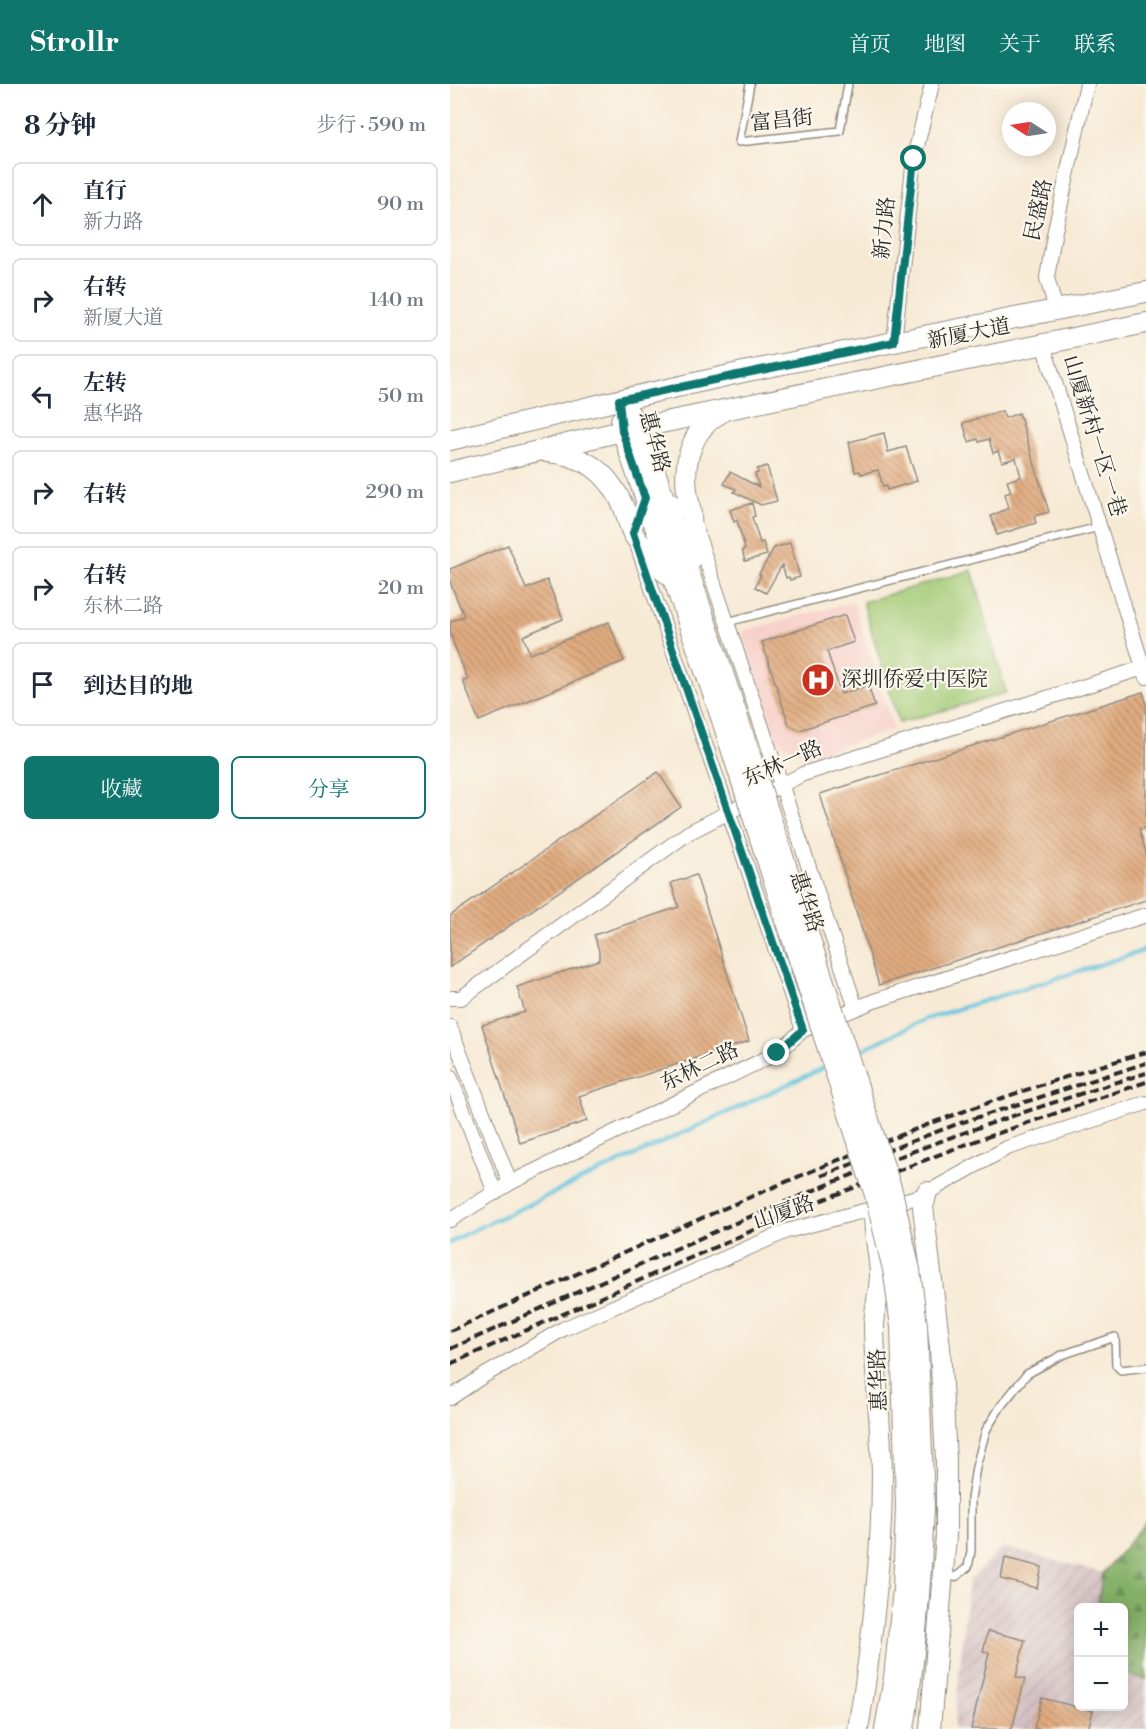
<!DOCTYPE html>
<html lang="zh">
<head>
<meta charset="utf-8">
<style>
	:root { --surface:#fff; --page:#f6f6f7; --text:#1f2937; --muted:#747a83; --line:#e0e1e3; --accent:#0f766e }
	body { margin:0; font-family:"Libre Bodoni","Noto Serif SC",serif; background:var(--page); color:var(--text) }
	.controls { position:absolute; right:18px; bottom:18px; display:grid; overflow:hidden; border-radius:9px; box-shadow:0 3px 15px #0003 }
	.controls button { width:54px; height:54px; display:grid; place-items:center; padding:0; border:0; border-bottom:2px solid var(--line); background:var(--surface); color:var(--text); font:30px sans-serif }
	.compass { position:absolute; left:552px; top:18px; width:54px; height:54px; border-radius:50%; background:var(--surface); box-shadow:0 3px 15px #0003; rotate:282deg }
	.stop { position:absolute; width:18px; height:18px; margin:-14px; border:4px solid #0f766e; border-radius:50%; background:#fff }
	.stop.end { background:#0f766e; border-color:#fff; box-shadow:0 2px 6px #0008 }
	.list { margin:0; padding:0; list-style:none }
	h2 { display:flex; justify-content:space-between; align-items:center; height:78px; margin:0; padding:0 24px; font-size:26px }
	h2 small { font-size:20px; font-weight:400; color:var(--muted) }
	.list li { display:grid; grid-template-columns:39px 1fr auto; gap:18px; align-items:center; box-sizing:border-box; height:84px; margin:0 12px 12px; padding:0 12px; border:2px solid var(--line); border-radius:9px }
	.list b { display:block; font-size:22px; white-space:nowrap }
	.list p { margin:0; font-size:20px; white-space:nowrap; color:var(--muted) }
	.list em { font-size:20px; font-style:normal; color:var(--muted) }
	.actions { display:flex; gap:12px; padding:18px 24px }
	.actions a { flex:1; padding:14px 0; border:2px solid var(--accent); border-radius:9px; text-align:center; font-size:21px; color:var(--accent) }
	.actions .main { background:var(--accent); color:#fff }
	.icon { flex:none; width:33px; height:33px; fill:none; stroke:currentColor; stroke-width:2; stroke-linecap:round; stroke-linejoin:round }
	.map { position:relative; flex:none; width:696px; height:1645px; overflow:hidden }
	header { display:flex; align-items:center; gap:36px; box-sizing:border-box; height:84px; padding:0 30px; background:var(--accent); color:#fff }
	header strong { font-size:28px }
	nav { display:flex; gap:33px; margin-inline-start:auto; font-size:21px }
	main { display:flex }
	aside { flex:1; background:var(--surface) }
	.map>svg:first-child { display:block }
	.built { fill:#f7d0c9 }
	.industrial { fill:url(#industrial-furrows) }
	.forest { fill:url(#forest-firs); stroke:#586e4a; stroke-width:1.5 }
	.green { fill:#a5cc78; stroke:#687c52; stroke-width:1.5 }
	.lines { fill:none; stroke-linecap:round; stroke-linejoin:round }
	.stream { stroke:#61c4df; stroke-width:4 }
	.building { fill:url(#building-back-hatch) }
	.lane-casing { stroke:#918a80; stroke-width:10 }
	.street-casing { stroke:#918a80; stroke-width:16 }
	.secondary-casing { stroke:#918a80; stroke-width:22 }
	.lane { stroke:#fff; stroke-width:7 }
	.street { stroke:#fff; stroke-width:14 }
	.secondary { stroke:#fff; stroke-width:20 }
	.rail { stroke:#2b2b2b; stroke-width:4; stroke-dasharray:9 4.5; stroke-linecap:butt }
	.secondary-bridge-casing { stroke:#918a80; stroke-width:22; stroke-linecap:butt }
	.secondary-bridge { stroke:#fff; stroke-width:20 }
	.route { stroke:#0f766e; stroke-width:8 }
	.labels { text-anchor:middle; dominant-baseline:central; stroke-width:4.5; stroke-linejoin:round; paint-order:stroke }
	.street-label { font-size:21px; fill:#2b2b2b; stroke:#fbf7ec }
	.poi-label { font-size:21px; fill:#2b2b2b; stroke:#fbf7ec; text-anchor:start }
</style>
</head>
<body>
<header>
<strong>Strollr</strong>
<nav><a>首页</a><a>地图</a><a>关于</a><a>联系</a></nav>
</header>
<main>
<aside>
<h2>8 分钟<small>步行 · 590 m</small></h2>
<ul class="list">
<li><svg class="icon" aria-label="ahead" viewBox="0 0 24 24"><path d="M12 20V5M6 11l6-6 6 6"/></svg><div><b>直行</b><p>新力路</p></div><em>90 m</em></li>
<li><svg class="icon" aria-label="right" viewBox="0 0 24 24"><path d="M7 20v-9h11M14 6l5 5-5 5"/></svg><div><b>右转</b><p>新厦大道</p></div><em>140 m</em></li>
<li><svg class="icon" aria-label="left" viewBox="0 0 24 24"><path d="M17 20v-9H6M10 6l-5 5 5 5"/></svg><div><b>左转</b><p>惠华路</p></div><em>50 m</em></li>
<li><svg class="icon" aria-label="right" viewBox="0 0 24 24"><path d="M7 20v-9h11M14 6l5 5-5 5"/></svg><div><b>右转</b></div><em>290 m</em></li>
<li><svg class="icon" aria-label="right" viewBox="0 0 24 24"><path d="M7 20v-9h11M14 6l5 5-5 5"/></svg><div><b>右转</b><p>东林二路</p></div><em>20 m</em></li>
<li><svg class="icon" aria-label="arrive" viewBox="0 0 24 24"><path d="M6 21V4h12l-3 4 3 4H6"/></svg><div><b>到达目的地</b></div></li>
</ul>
<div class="actions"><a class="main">收藏</a><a>分享</a></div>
</aside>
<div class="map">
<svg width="696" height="1645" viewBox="0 0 696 1645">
	<defs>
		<pattern id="industrial-furrows" width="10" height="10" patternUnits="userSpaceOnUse" patternTransform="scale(1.5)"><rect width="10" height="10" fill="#d2bec1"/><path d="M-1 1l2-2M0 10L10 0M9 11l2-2" fill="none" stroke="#b4a3a6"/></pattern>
		<pattern id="forest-firs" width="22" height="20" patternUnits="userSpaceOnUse" patternTransform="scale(1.5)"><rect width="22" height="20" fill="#84b068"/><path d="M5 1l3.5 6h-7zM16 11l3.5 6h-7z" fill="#6c8f56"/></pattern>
		<pattern id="building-back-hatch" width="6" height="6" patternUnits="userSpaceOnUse" patternTransform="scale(1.5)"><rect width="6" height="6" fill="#e1ac80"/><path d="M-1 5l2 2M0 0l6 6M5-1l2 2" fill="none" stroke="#b78c69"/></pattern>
	</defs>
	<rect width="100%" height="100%" fill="#fbf7ec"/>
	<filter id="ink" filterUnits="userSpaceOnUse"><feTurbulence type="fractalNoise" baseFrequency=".0167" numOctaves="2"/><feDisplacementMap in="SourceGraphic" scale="12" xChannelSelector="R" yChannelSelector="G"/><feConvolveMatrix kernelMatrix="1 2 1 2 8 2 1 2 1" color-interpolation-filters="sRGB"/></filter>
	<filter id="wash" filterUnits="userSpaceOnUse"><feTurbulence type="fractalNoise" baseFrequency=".008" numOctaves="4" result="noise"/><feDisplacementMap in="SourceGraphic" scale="24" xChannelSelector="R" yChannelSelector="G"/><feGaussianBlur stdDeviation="1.35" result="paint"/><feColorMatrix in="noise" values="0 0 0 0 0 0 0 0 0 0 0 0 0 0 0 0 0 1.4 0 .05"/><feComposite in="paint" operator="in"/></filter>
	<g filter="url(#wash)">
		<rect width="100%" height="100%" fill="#f7ead5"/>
		<!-- built -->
		<path class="built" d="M403 518 444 645 358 673 327 657 292 547Z"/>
		<!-- industrial -->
		<path class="industrial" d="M552 1463 653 1489 647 1523 628 1524V1622H674V1589L696 1596V1645H504L518 1498Z"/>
		<!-- forest -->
		<path class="forest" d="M696 1438V1596L674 1589V1524L647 1523 653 1489Z"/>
		<!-- green -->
		<path class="green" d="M522 486 556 609 449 639 413 518Z"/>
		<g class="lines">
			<!-- stream -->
			<g class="stream">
				<path d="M403 970 476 935 696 866"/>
				<path d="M0 1159 15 1150 377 982"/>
			</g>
		</g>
		<g id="blocks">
			<!-- building -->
			<g class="building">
				<path d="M552 327 555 334 569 329 599 428 584 432 586 439 547 451 541 432 559 424 555 410 561 408 557 397 571 393 566 374 552 378 548 367 543 369 539 355 529 358 528 355 519 358 513 339Z"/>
				<path d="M434 349 438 368 456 363 467 397 437 406 436 402 433 403 428 386 411 390 410 387 405 388 399 358Z"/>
				<path d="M317 382 327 417 311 421 284 408 286 405 274 400 280 388 309 403 305 390 308 389 307 385Z"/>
				<path d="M302 419 305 432 302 433 310 459 313 458 317 471 295 477 292 466 295 465 287 436 284 438 280 426Z"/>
				<path d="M340 459 350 493 340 496 339 493 336 494 332 481 316 509 305 503 311 491 309 490 324 464Z"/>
				<path d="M58 461 76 505 97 496 113 535 73 552 80 570 159 538 174 577 29 637 13 597 18 596 0 550V538L14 532 0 498V485Z"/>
				<path d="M395 531 404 558 377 567 391 610 418 601 425 622 350 646 339 641 312 558Z"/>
				<path d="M693 608 696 618V744L689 745 696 768V816L429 901 370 710Z"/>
				<path d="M208 688 231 723 0 883V832Z"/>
				<path d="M246 791 299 957 129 1012 137 1037 70 1059 32 941 75 928 67 903 149 876V867L144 851 229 823 221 799Z"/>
				<path d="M555 1474 592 1483 587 1504 551 1495Z"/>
				<path d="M538 1547 575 1556 566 1593 575 1595 562 1645H521L539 1569 533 1567Z"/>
				<path d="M592 1614 643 1627 638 1645H584Z"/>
			</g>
		</g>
	</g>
	<g filter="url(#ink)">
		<use href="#blocks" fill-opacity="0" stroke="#918a80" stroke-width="1.5"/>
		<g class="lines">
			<!-- lane casing -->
			<g class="lane-casing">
				<g id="lane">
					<path d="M300 0 289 58 390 47 398 0"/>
					<path d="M277 538 649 443"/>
					<path d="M495 1494 507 1492 518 1483 521 1467V1415L526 1383 536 1346 551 1322 577 1290 612 1271 665 1253 666 1281 671 1286 696 1283"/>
				</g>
			</g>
			<!-- street casing -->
			<g class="street-casing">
				<g id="street">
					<path d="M606 226 597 194 604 151 637 0"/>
					<path d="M444 258 464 74 482 0"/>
					<path d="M593 260 696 593"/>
					<path d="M213 411 241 431 406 924"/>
					<path d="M195 414 183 449 353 946"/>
					<path d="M0 914H11L238 749 353 690 693 584"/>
					<path d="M0 943 60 1099"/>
					<path d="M0 992 45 1109"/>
					<path d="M0 1136 60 1099 327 969 353 946 424 917 696 831"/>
					<path d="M0 1314 30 1294 113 1245 337 1147 471 1112 557 1064 696 1019"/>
				</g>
			</g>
			<!-- secondary casing -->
			<g class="secondary-casing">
				<g id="secondary">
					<path d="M169 316 190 343 285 625"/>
					<path d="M171 336 172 347 270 630"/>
					<path d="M0 356 169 316 298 287 696 208"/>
					<path d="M97 368C135 371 159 388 174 424 177 432 179 442 183 450 192 464 205 476 216 489"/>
					<path d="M0 388 172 347 696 239"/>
					<path d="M241 476C241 461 242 445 241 430 240 422 238 415 237 407 233 375 243 343 272 328"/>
					<path d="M477 1108 473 1123 490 1263 496 1377V1452L480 1645"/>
					<path d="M408 1645C422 1561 432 1476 432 1390 431 1341 425 1293 424 1244 424 1225 430 1208 430 1189 429 1170 424 1150 424 1130"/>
					<path d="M435 1645 444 1594 453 1506 456 1422"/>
					<path d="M454 1645C466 1571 471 1497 474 1421"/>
				</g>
			</g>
			<!-- lane -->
			<use href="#lane" class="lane"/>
			<!-- street -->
			<use href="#street" class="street"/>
			<!-- secondary -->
			<use href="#secondary" class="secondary"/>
			<!-- rail -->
			<g class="rail">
				<path d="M371 1092 507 1040 696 979"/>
				<path d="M0 1247C148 1181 295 1112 446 1053 528 1020 612 994 696 968"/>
				<path d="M0 1265C149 1199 298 1130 451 1072 531 1041 614 1015 696 989"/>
				<path d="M0 1280 367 1118 514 1061 696 998"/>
			</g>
			<!-- secondary-bridge casing -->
			<g class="secondary-bridge-casing">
				<g id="secondary-bridge">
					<path d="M285 625 442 1107 460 1186 467 1241 474 1421"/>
					<path d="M270 630 425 1111 444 1190 451 1243 456 1422"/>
				</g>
			</g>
			<!-- secondary-bridge -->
			<use href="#secondary-bridge" class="secondary-bridge"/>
		</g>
	</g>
	<g class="lines" filter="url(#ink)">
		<!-- route -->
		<path class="route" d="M327 969 353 946 183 449 195 414 172 347 169 316 444 258 464 75"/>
	</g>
	<!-- icons -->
	<defs>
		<g id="hospital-disc" transform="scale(1.725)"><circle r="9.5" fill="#c8321e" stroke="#fbf7ec"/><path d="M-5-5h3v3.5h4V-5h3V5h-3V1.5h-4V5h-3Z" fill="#fff"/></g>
	</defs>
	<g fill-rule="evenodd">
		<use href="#hospital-disc" x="368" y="596"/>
	</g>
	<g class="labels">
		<!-- street labels -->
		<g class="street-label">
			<text transform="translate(332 37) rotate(-6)">富昌街</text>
			<text transform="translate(589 126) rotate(-78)">民盛路</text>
			<text transform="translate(435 144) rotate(-84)">新力路</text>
			<text transform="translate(519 250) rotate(-11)">新厦大道</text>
			<text transform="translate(644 352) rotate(73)">山厦新村一区一巷</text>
			<text transform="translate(204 358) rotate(75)">惠华路</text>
			<text transform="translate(333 680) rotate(-24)">东林一路</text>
			<text transform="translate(356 818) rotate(72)">惠华路</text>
			<text transform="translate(250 983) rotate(-26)">东林二路</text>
			<text transform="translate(334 1129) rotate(-19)">山厦路</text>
			<text transform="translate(429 1296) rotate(-92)">惠华路</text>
		</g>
		<!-- poi labels -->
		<g class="poi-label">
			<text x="391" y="596">深圳侨爱中医院</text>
		</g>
	</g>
</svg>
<div class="controls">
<button>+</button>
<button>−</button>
</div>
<svg class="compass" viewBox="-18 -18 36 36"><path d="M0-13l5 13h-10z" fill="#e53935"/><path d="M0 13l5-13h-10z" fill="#747a83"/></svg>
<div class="stop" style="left:464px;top:75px"></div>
<div class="stop end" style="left:327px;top:969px"></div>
</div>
</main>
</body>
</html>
